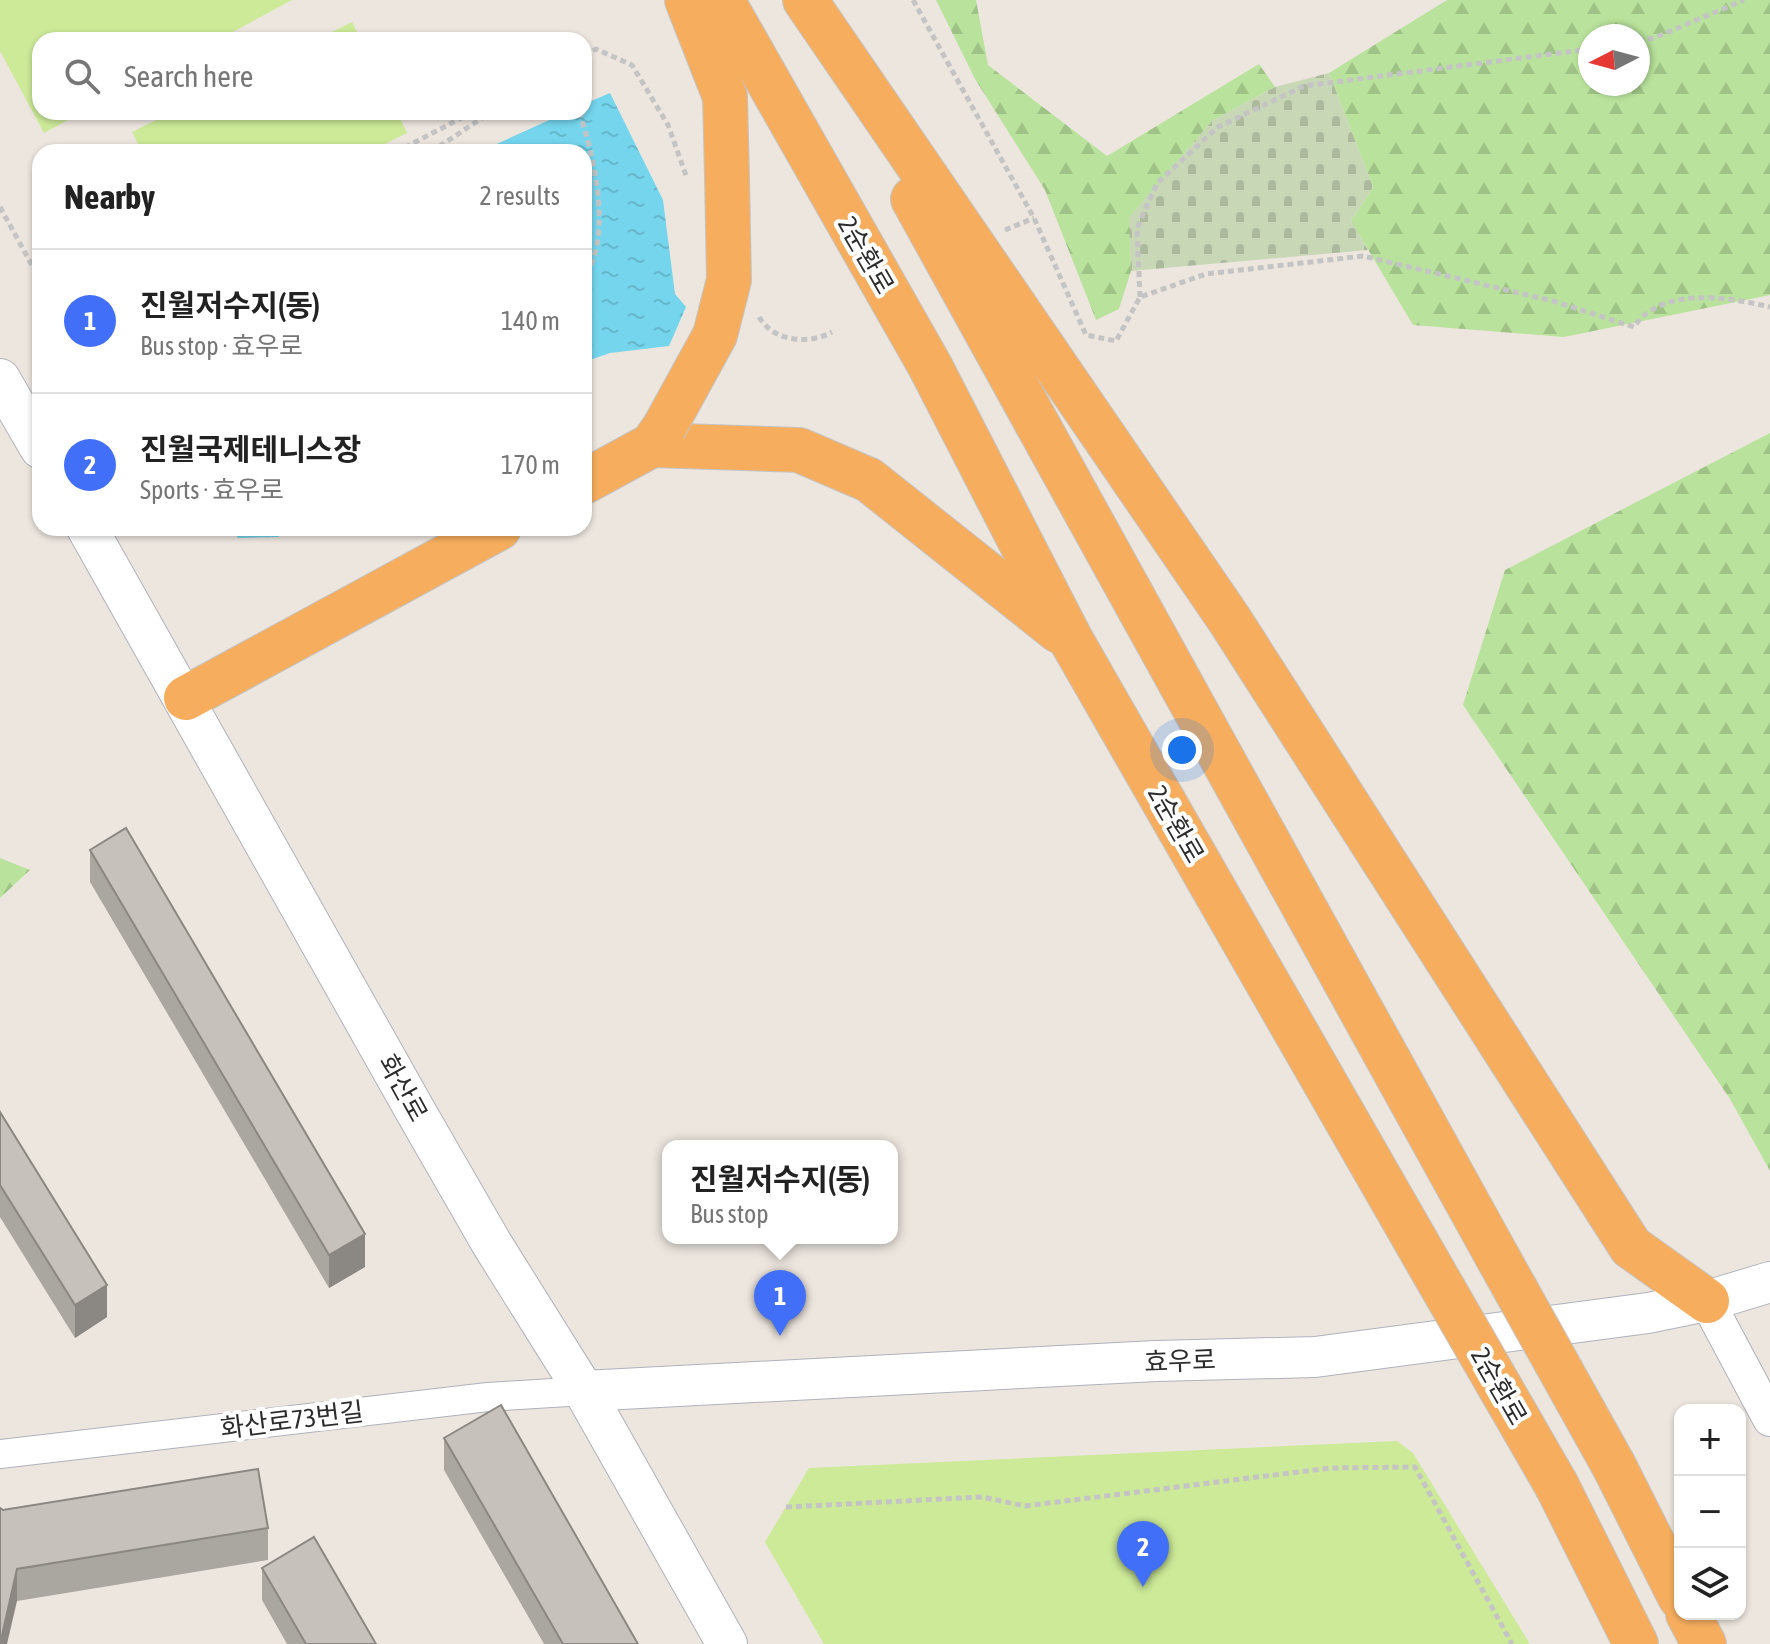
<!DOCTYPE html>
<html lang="en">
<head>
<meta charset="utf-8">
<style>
	:root { --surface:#fff; --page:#f2f2f2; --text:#222; --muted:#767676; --line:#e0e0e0; --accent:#426ff7 }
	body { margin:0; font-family:"Asap Condensed","Noto Sans KR",sans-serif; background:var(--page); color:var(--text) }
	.controls { position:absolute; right:24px; bottom:24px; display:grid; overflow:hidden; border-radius:16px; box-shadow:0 2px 6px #0004 }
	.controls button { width:72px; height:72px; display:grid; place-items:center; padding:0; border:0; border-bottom:2px solid var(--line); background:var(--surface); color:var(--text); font:40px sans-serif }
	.compass { position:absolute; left:1578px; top:24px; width:72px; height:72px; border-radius:50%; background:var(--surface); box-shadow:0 2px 6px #0004; rotate:264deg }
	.you { position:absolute; left:1182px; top:750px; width:28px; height:28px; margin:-20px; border:6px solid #fff; border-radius:50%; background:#1a73e8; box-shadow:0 0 0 12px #1a73e833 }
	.badge { display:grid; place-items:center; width:52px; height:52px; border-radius:50%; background:var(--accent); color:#fff; font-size:26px; font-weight:700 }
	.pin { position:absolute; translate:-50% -66px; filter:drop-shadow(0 2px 4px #0008) }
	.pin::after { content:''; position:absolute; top:42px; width:28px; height:24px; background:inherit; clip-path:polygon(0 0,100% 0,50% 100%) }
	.popup { position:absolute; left:662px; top:1140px; width:236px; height:104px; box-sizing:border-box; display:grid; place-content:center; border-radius:16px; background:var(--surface); filter:drop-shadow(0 2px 6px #0005); font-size:26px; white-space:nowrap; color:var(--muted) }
	.popup b { font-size:30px; color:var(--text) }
	.popup::after { content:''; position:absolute; left:50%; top:100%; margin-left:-16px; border:16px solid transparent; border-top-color:var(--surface) }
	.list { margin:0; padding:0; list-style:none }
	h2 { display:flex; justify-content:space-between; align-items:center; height:104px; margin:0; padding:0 32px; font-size:34px }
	h2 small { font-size:26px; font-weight:400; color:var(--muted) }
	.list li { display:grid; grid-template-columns:52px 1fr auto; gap:24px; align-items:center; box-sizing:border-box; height:144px; padding:0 32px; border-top:2px solid var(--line) }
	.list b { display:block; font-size:30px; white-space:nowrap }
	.list p { margin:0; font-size:26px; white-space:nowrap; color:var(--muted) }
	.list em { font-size:26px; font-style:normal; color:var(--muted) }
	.icon { flex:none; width:44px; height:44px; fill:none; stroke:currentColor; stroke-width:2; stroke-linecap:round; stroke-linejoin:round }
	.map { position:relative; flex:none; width:1770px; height:1644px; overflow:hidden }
	.search { position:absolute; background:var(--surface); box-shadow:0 2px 6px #0004; left:32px; top:32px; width:560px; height:88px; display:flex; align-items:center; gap:20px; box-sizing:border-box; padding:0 28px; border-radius:24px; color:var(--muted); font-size:30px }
	.panel { position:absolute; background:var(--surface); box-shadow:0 2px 6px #0004; left:32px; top:144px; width:560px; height:392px; border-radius:24px }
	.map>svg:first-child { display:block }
	.forest { fill:url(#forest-firs); fill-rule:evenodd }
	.cemetery { fill:url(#cemetery-stones) }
	.pitch { fill:#ccea98 }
	.water { fill:url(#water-ripples) }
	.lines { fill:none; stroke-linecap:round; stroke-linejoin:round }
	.minor-casing { stroke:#afb2bc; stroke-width:30 }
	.tertiary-casing { stroke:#afb2bc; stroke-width:36 }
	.secondary-casing { stroke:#afb2bc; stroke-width:42 }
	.trunk-casing { stroke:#c4c4c4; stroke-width:46 }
	.path { stroke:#c4c4c4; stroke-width:5; stroke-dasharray:6 4; stroke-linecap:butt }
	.minor { stroke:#fff; stroke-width:28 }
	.tertiary { stroke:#fff; stroke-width:34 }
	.secondary { stroke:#fff; stroke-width:40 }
	.trunk { stroke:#f6ae5e; stroke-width:44 }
	.trunk-bridge-casing { stroke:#c4c4c4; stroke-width:46; stroke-linecap:butt }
	.trunk-bridge { stroke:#f6ae5e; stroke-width:44 }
	.wall { fill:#aaa6a0 }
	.shaded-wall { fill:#8b8782 }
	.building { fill:#c6c1ba; stroke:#8b8782; stroke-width:2 }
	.labels { text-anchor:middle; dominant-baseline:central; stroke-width:8; stroke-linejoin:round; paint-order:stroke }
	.street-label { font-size:26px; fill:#2c2c2c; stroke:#fff }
</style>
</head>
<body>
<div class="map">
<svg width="1770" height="1644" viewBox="0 0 1770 1644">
	<defs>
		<pattern id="forest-firs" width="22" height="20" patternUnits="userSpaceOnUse" patternTransform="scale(2)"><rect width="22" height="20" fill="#b9e39c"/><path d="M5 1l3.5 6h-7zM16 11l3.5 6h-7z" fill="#9fc387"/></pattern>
		<pattern id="cemetery-stones" width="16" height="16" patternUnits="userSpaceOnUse" patternTransform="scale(2)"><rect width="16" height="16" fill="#c8d7b6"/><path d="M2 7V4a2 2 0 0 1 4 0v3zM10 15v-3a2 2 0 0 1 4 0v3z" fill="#acb99d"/></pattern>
		<pattern id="water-ripples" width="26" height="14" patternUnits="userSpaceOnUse" patternTransform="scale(2)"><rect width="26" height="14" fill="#74d5ed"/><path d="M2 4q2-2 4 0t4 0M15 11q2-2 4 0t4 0" fill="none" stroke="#65b7cb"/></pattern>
	</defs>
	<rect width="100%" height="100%" fill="#ede6df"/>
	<!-- forest -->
	<g class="forest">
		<path d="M936 0H976L988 65 1107 156 1259 64 1275 87 1212 121 1130 217 1131 271 1119 309 1096 320 1045 190 975 79Z"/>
		<path d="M1447 0H1770V295L1564 337 1413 325 1351 221 1373 187 1329 73ZM1590 36H1638V84H1590Z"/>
		<path d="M1770 433V1171L1730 1099 1463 705 1505 570Z"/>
		<path d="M0 858 30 870 0 898Z"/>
	</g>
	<!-- cemetery -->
	<path class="cemetery" d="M1329 73 1373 187 1351 221 1368 250 1131 271 1129 217 1212 121 1275 87Z"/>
	<!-- pitch -->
	<g class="pitch">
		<path d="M0 0H292L218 40H40V112H83L44 133 0 51Z"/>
		<path d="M352 22 361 40H316Z"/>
		<path d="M172 112H397L407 133 369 152H142L132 132Z"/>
		<path d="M1397 1441 1413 1453 1530 1644H824L765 1542 809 1468Z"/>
	</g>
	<!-- water -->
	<g class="water">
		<path d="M610 93 663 200 675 294 686 307 669 346 610 353 584 362V152H479L567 112H584V104Z"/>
		<path d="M232 528H292L278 537 238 538Z"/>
	</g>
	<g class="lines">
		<!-- minor casing -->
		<g class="minor-casing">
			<path id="minor" d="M0 1454 488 1397 584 1391"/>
		</g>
		<!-- tertiary casing -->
		<g class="tertiary-casing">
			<path id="tertiary" d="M1707 1301 1770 1419"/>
		</g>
		<!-- secondary casing -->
		<g class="secondary-casing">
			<g id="secondary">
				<path d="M0 379 40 448"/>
				<path d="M87 528 416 1112 492 1244 584 1391 727 1644"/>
				<path d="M584 1391 1156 1361 1315 1357 1648 1313 1707 1301 1770 1282"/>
			</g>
		</g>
		<!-- trunk casing -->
		<g class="trunk-casing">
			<g id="trunk">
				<path d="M687 0 725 97 727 177"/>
				<path d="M722 0 930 366 1071 640 1433 1271"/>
				<path d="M805 0 1229 619 1631 1247 1707 1301"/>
				<path d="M913 199 1498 1258"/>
				<path d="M652 445 799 450 869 480 1059 631"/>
				<path d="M584 482 652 445 664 428"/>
				<path d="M186 698 499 528"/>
				<path d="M1614 1466 1680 1597"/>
				<path d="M1557 1486 1636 1644"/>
				<path d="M1688 1614 1704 1644"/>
			</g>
		</g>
		<!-- path -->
		<g class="path">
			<path d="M913 0 1034 218 1086 335 1116 341 1140 297 1206 274 1363 256 1553 301 1634 327C1661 286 1728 297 1770 307"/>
			<path d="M1638 41 1654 38 1744 0"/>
			<path d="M584 55 596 49 632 65 668 125 687 178"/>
			<path d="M579 112C594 154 613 239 584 276"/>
			<path d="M396 152 473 112"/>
			<path d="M431 152 491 112"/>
			<path d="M0 207 40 280"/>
			<path d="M1005 230 1034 218"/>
			<path d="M1140 297 1137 228 1157 183 1218 127 1304 86 1590 49"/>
			<path d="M759 317C774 342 809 345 832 332"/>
			<path d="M786 1507 982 1497 1025 1506 1330 1468 1415 1467 1512 1644"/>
		</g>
		<!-- minor -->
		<use href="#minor" class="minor"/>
		<!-- tertiary -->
		<use href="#tertiary" class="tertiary"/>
		<!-- secondary -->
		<use href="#secondary" class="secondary"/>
		<!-- trunk -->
		<use href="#trunk" class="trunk"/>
		<!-- trunk-bridge casing -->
		<g class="trunk-bridge-casing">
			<g id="trunk-bridge">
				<path d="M664 428 715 335 729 280 727 177"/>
				<path d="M1498 1258 1614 1466"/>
				<path d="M1433 1271 1557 1486"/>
			</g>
		</g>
		<!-- trunk-bridge -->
		<use href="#trunk-bridge" class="trunk-bridge"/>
	</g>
	<!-- wall -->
	<g class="wall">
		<path d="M90 850 365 1267 329 1288 90 882Z"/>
		<path d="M0 1112 107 1317 75 1338 0 1217Z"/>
		<path d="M444 1438 638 1644H544L444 1470Z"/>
		<path d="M3 1510 268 1528V1560L17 1601Z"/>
		<path d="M262 1568 376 1644H287L262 1600Z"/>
	</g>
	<!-- shaded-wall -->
	<g class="shaded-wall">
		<path d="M365 1234V1267L329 1288V1255Z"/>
		<path d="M107 1285V1317L75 1338V1305Z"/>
		<path d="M17 1569V1601L7 1644H0Z"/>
	</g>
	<!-- building -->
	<g class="building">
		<path d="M126 828 365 1234 329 1255 90 850Z"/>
		<path d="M0 1112 107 1285 75 1305 0 1185Z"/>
		<path d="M501 1405 638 1644H563L444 1438Z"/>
		<path d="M258 1469 268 1528 17 1569 0 1644V1508L3 1510Z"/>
		<path d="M314 1537 376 1644H306L262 1568Z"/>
	</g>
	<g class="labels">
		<!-- street labels -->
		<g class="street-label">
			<text transform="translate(866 255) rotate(60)">2순환로</text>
			<text transform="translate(1176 824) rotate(60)">2순환로</text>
			<text transform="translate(403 1088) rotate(61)">화산로</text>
			<text transform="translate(1180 1361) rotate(-2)">효우로</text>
			<text transform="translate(1499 1386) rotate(60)">2순환로</text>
			<text transform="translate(292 1420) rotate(-7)">화산로73번길</text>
		</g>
	</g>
</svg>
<div class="controls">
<button>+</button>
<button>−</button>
<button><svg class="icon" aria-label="layers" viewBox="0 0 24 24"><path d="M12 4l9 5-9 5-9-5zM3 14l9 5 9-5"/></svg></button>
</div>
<svg class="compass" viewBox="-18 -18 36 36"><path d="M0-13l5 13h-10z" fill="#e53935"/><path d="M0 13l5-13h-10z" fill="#767676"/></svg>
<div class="you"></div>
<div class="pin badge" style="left:780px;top:1336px">1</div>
<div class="popup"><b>진월저수지(동)</b>Bus stop</div>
<div class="pin badge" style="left:1143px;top:1587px">2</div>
<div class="search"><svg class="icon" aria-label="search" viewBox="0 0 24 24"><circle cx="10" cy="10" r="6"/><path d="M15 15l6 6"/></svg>Search here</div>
<section class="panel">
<h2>Nearby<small>2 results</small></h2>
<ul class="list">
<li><span class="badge">1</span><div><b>진월저수지(동)</b><p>Bus stop · 효우로</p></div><em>140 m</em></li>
<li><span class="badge">2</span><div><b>진월국제테니스장</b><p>Sports · 효우로</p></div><em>170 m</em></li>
</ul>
</section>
</div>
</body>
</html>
